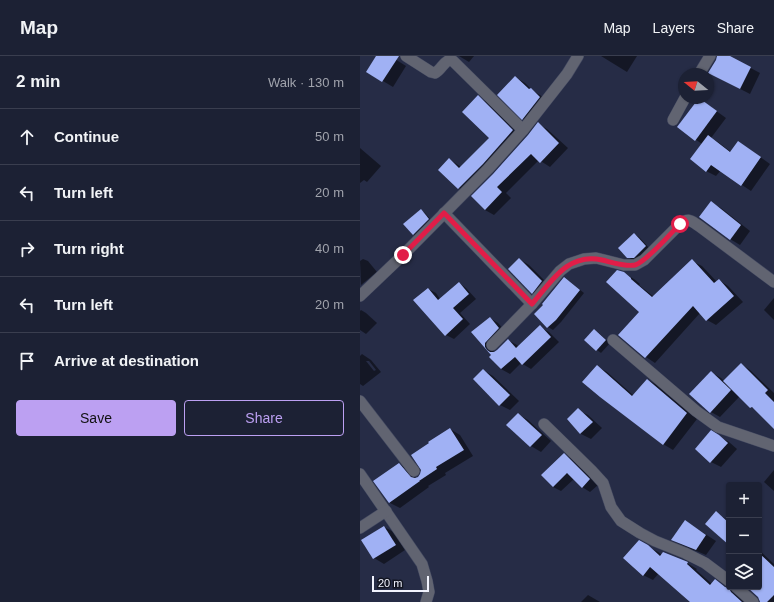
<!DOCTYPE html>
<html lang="en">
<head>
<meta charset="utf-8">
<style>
	:root { --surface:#1c2134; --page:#25293c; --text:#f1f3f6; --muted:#a0a3ac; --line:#3a3e4f; --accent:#bca0f2 }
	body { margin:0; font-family:Helvetica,sans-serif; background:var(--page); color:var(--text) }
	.controls { position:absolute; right:12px; bottom:12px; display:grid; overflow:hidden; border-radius:4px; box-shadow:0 1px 3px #0004 }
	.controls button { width:36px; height:36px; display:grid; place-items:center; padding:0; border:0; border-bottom:1px solid var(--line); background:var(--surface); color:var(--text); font:20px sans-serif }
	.compass { position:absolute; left:318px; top:12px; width:36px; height:36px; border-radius:50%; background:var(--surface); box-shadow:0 1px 3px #0004; rotate:288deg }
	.scale { position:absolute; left:12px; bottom:10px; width:57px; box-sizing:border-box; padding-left:4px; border:2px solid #f1f3fe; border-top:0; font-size:11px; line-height:14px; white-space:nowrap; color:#f1f3fe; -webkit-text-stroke:3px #121521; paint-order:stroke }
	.stop { position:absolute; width:12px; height:12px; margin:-9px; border:3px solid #e11d48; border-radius:50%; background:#fff }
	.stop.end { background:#e11d48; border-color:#fff; box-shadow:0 1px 4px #0008 }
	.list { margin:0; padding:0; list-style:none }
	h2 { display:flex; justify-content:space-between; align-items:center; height:52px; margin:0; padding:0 16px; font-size:17px }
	h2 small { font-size:13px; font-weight:400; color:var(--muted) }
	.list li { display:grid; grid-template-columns:26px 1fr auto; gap:12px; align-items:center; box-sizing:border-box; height:56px; padding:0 16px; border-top:1px solid var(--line) }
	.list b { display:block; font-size:15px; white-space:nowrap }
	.list em { font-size:13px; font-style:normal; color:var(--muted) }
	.actions { display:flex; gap:8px; padding:12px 16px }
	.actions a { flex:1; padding:9px 0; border:1px solid var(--accent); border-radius:4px; text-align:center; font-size:14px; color:var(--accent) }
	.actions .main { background:var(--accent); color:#111 }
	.icon { flex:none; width:22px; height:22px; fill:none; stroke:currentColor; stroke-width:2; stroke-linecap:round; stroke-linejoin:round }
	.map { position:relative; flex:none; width:414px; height:546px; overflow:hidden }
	header { display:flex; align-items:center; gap:24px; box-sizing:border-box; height:56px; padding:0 20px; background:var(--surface); border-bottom:1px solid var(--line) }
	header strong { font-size:19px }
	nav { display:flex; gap:22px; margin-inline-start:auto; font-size:14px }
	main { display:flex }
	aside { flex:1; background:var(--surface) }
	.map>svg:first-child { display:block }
	.shadow { fill:#0007; fill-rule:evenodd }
	.building { fill:#a0b1f4 }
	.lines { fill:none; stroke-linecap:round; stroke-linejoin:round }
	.minor-casing { stroke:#424860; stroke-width:12 }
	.minor { stroke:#616471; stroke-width:11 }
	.route { stroke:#e11d48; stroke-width:5 }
</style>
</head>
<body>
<header>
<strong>Map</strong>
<nav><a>Map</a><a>Layers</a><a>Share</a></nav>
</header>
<main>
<aside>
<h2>2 min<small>Walk · 130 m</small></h2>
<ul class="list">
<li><svg class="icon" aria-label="ahead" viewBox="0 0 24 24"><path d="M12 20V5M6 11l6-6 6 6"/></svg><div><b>Continue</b></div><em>50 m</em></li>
<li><svg class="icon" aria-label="left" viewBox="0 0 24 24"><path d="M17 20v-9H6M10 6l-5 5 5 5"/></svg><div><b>Turn left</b></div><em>20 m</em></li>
<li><svg class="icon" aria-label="right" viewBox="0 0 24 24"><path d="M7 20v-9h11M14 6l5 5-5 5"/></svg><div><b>Turn right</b></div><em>40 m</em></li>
<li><svg class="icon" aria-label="left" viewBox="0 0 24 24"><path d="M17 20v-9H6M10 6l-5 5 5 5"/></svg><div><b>Turn left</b></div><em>20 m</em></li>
<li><svg class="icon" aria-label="arrive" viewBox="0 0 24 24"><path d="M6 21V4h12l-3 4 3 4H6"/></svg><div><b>Arrive at destination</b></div></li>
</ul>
<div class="actions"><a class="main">Save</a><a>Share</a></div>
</aside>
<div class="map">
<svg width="414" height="546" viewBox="0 0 414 546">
	<rect width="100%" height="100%" fill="#262c46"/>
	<!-- shadow -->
	<g class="shadow">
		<path d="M18 0H30L46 10 33 31 8 16Z"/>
		<path d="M99 0H114L109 6Z"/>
		<path d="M241 0H277L267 16Z"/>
		<path d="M358 0H368L400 17 390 38 359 22Z"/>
		<path d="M155 21 165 27 173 35 180 39 190 47 173 68 163 63Z"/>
		<path d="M118 41 127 46 162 80 108 137 99 132 79 114 89 103 101 111 131 82Z"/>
		<path d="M348 49 366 62 351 82 358 86 371 96 378 86 388 92 410 108 391 135 382 129 361 114 356 120 346 115 342 88 318 71Z"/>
		<path d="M178 68 187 73 208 92 190 111 179 104 146 137 151 142 134 159 125 154 134 118Z"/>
		<path d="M0 92 21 110 7 126 4 124 0 127Z"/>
		<path d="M351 147 361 152 390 175 380 189 370 183Z"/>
		<path d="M61 155 65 157 73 166 58 181 53 178Z"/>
		<path d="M274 178 279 181 290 193 279 204H273L268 201Z"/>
		<path d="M3 203 8 205 17 216 1 229 0 205Z"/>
		<path d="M159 203 169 209 191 231 182 242 172 237Z"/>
		<path d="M332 205 342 210 357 226 359 224 368 230 383 246 356 269 347 264 340 257 295 307 286 301 281 256 264 217 274 223 280 228 279 229 294 241Z"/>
		<path d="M209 225 224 237 201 266 193 274 188 271 175 258Z"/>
		<path d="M99 227 106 232 116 243 100 257 110 268 94 283 86 279 68 233 76 237 80 243Z"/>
		<path d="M414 242V264L404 254Z"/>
		<path d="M1 254 6 257 17 267 6 278 0 274V255Z"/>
		<path d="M130 262 138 267 147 277 134 292 133 297 137 295 148 284 157 289 159 291 180 271 189 276 199 286 171 313 161 307 150 318 141 313 132 299 113 276Z"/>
		<path d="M234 274 239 277 250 287 241 297 237 294Z"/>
		<path d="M2 298 11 304 21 316 3 330 0 328V300ZM6 305H9L16 314 14 315Z"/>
		<path d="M381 308 390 314 414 337V371L397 354 391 351 380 340 360 361 351 356V316L361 322 364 325Z"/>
		<path d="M237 310 247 316 273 339 288 324 297 329 337 363 313 394 303 388Z"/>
		<path d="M123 314 133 320 159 345 150 354 140 349Z"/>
		<path d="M218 354 228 359 242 372 231 383 221 378 209 363Z"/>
		<path d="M158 358 168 364 191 385 181 396 171 390 148 369Z"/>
		<path d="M90 373 100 379 113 400 85 417 86 419 68 430 69 431 40 452 30 447 15 425 39 408 49 414 56 422H59Z"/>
		<path d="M351 376 369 386 377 393 361 411 351 406Z"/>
		<path d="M204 398 212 403 238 429 230 436 222 431 214 423 201 435 193 431Z"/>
		<path d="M414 414V435L404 426Z"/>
		<path d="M357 457 369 465V488Z"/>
		<path d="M325 465 356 485 346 499 322 489 312 484Z"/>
		<path d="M24 471 34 476 45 494 24 508 14 502Z"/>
		<path d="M279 486 298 496 302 499 327 507 337 513 336 514 352 528 355 525 379 539 381 543 385 546H331L299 517 293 524 283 519Z"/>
		<path d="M399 494 414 508V546H400L398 540 388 531H399Z"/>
		<path d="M228 539 240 546H221Z"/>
	</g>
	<!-- building -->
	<g class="building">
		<path d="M16 0H39L22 26 6 16Z"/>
		<path d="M357 0H370L391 11 380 33 348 17 356 4Z"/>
		<path d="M155 20 169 33 171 32 180 41 162 64 137 39Z"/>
		<path d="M118 39 153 74 123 108 98 133 78 114 89 102 99 112 129 82 102 56Z"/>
		<path d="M339 42 357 55 335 85 317 71Z"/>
		<path d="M178 66 199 87 180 107 171 98 137 131 142 136 125 154 111 140 133 118 168 79Z"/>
		<path d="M348 79 370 96 378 85 401 101 381 130 351 109 346 116 330 103Z"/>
		<path d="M351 145 381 169 370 184 339 161Z"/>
		<path d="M61 153 69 163 53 179 43 168Z"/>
		<path d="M274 177 286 190 274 202H267L258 192Z"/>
		<path d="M159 202 182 225 172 238 148 213Z"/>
		<path d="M332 203 354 227 359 223 374 240 346 265 333 250 285 302 258 279 279 256 246 226 257 214 264 216 271 222V223L292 241Z"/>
		<path d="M204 221 220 234 196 264 187 272 174 258 183 249 182 248Z"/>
		<path d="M99 226 109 238 93 252 103 263 85 280 53 244 68 232 78 244Z"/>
		<path d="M130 261 139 272 125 287V291L127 294 130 296H134L137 294 148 283 156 292 180 269 191 281 162 309 155 301 141 313 129 301 131 299 111 276Z"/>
		<path d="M234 273 246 284 236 295 224 284Z"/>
		<path d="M381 307 408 334 405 337 414 346V373L392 351 390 352 363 325Z"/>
		<path d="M237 309 272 340 287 323 327 357 303 389 240 341 222 326Z"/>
		<path d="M123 313 150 339 139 350 113 323Z"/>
		<path d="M351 315 371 334 350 357 329 338Z"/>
		<path d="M218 352 233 366 220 378 207 363Z"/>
		<path d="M158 357 182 379 170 391 146 369Z"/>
		<path d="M90 372 104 394 76 411 77 413 59 425H60L29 447 13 425 39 407 51 421 55 422 58 421 60 418 61 414 51 399 69 387 68 386Z"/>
		<path d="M351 374 359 379 368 387 350 407 335 393Z"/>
		<path d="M204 397 230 423 222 432 207 417 193 431 181 419Z"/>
		<path d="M356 455 369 467V489L345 468Z"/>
		<path d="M325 464 346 479 336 494 311 484Z"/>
		<path d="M24 470 36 489 13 503 1 484Z"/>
		<path d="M279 484 288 489 300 500 303 496 328 506 327 508 350 529 355 523 365 531 369 532 371 536 382 546H330L290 511 283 520 263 502Z"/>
		<path d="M399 497 414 511V539L407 546H400L398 541 387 531H399Z"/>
	</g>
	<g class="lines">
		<!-- minor casing -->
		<g class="minor-casing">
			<g id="minor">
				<path d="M46 0 71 16 75 17C81 14 84 5 90 4L93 5 163 74"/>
				<path d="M339 18 350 0"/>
				<path d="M313 64 325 42"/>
				<path d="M84 157 172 248"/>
				<path d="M0 240 43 199 128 113 163 74 207 18 218 0"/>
				<path d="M253 284 336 355 358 371 414 390"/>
				<path d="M132 289 172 248 200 215 209 208 224 203 236 202 264 209H275L284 204 320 168C329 161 331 165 339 170L414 226"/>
				<path d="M0 345 54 415"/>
				<path d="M184 368 232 415 243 427 251 451 261 465 280 477 295 485 325 497 345 507 369 525"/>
				<path d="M0 418 62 508 67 525 69 536 66 546"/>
				<path d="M0 472 26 455"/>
				<path d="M376 531 393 546"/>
			</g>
		</g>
		<!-- minor -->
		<use href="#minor" class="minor"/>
	</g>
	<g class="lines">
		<!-- route -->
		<path class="route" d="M43 199 84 157 172 248C191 226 208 196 242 204 251 206 266 211 275 209 286 206 311 177 320 168"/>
	</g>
</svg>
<div class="controls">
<button>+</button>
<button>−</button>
<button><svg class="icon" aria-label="layers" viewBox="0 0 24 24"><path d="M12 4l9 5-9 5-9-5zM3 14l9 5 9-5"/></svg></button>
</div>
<svg class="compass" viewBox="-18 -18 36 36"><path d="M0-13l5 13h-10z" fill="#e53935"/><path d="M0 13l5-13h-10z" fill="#a0a3ac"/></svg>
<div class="scale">20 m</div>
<div class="stop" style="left:320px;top:168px"></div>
<div class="stop end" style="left:43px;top:199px"></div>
</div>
</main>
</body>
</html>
